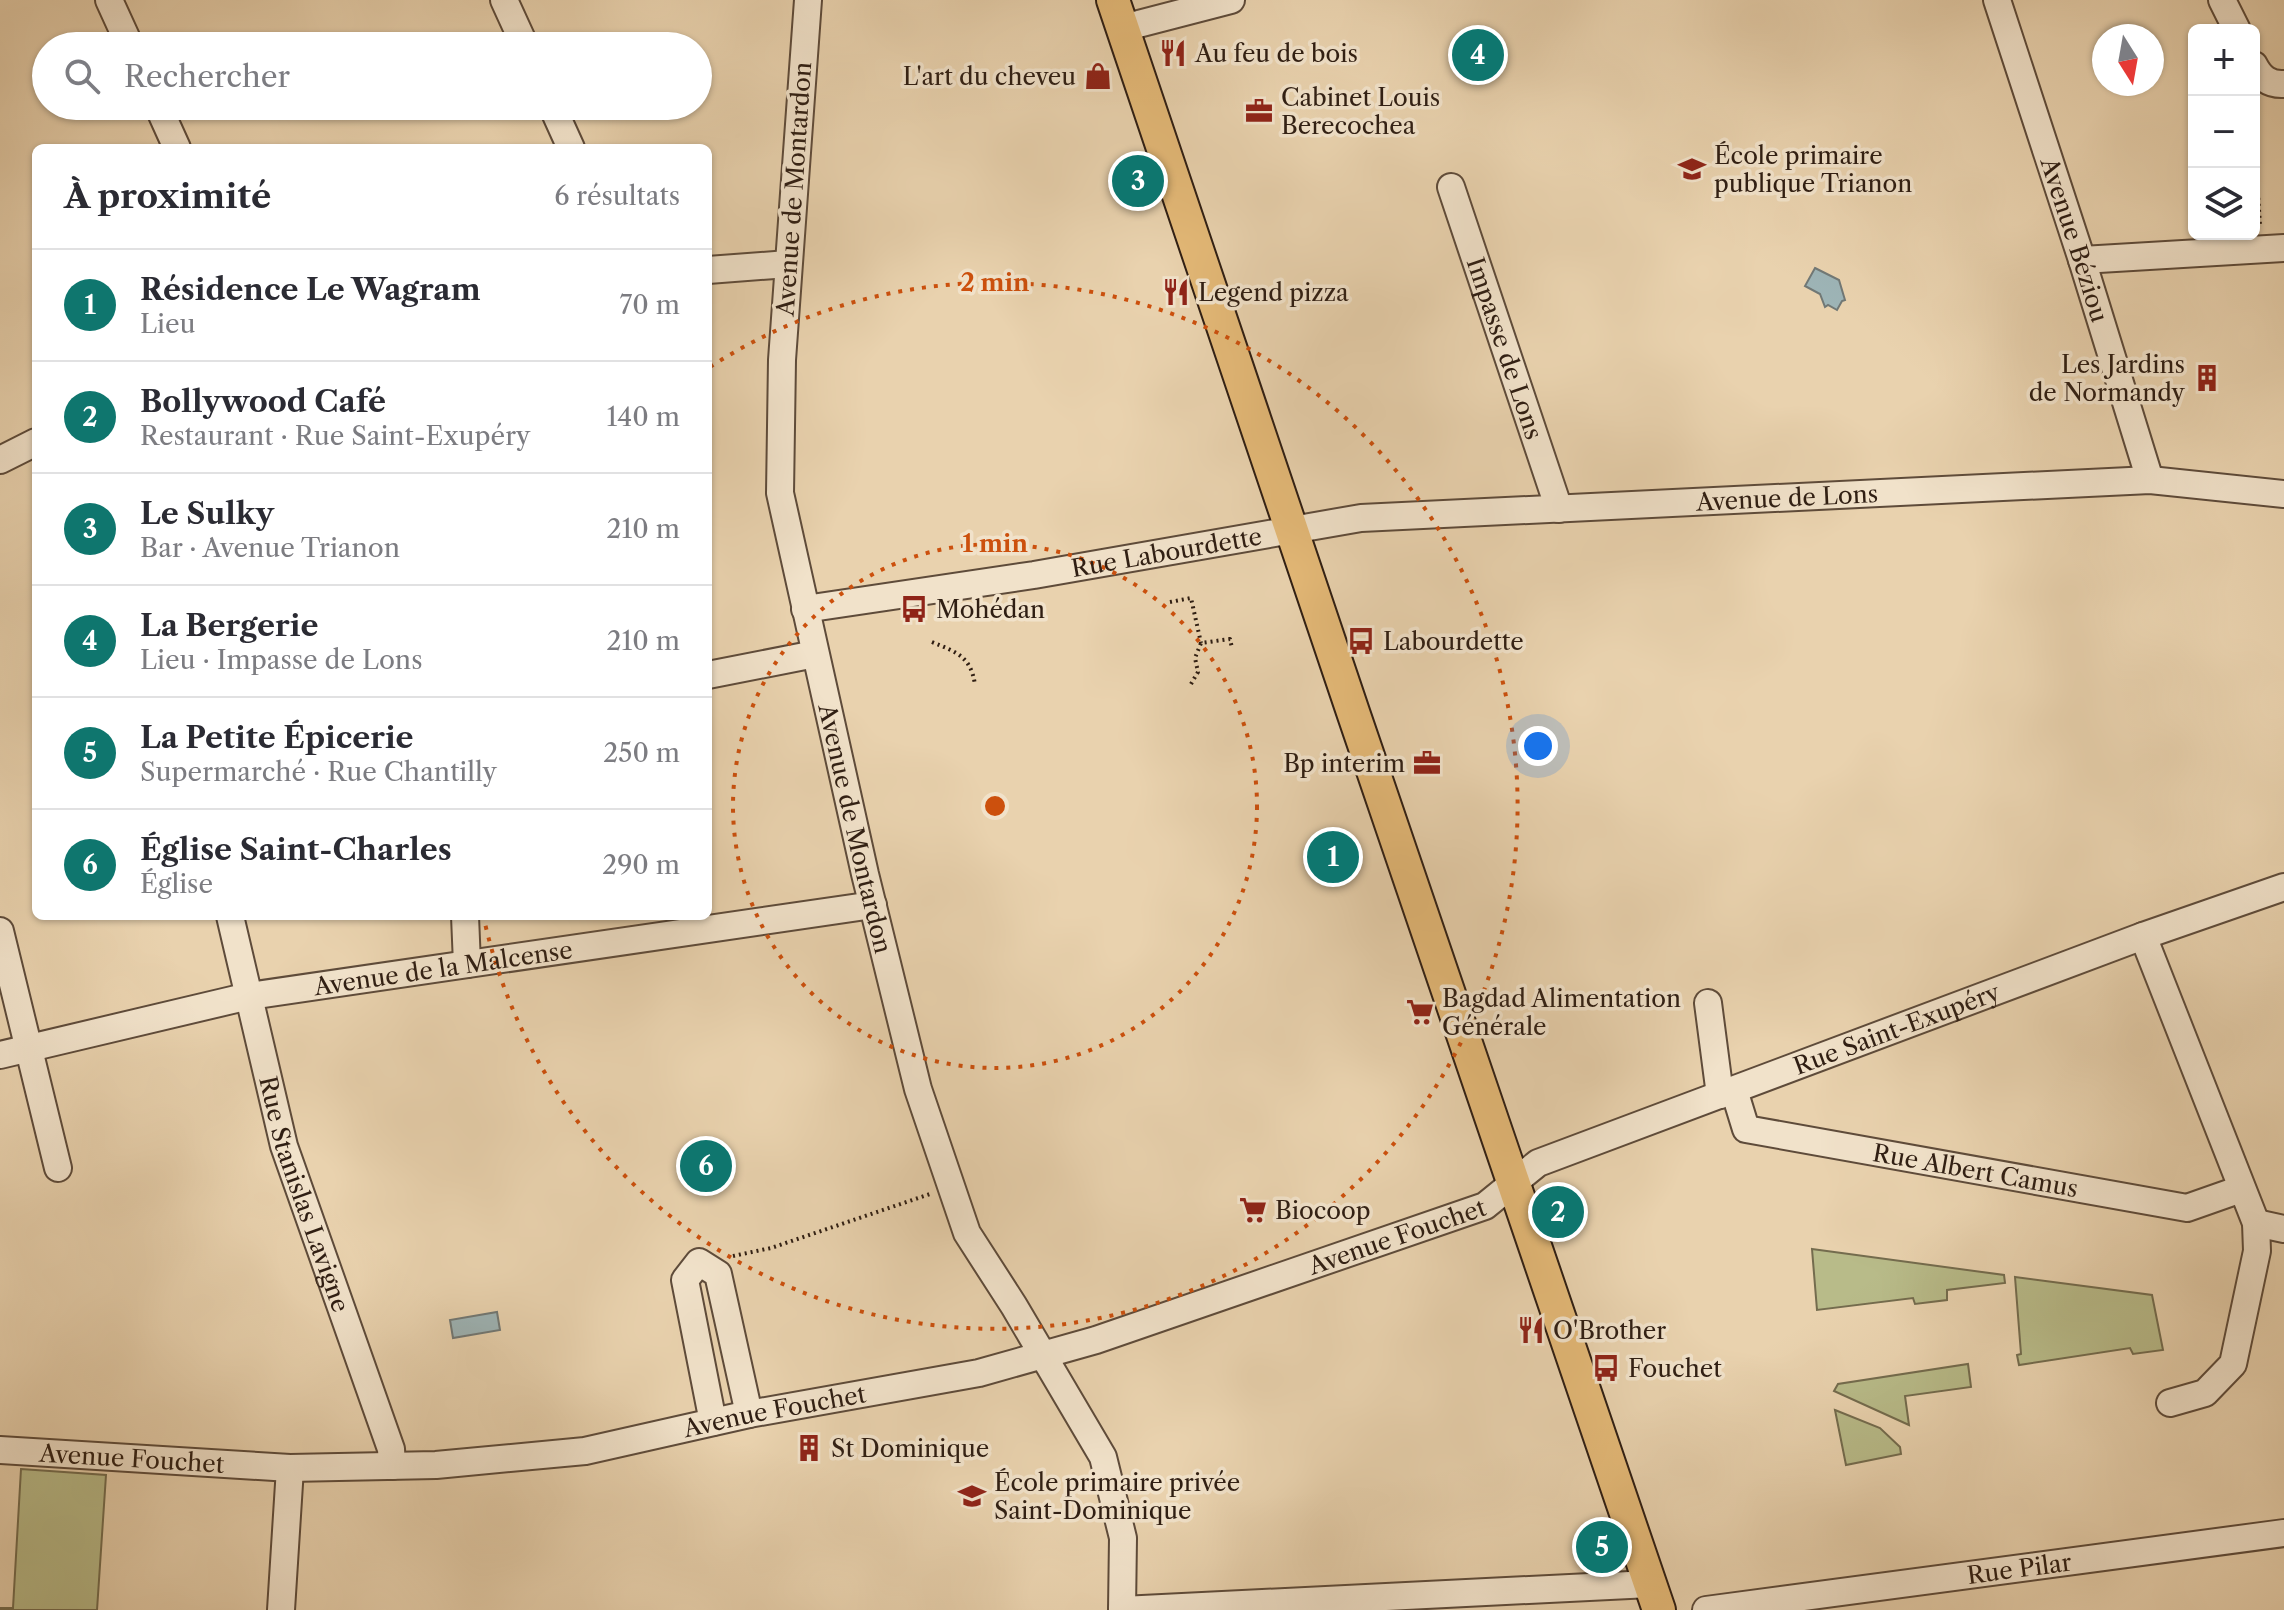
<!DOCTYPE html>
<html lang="fr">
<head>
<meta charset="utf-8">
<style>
	:root { --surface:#fff; --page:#f7f7f7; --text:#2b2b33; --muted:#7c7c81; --line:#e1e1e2; --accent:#0f766e }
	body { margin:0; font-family:"Libre Caslon Text",serif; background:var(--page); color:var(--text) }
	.controls { position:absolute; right:24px; top:24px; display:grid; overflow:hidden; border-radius:12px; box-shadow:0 2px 6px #0004 }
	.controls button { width:72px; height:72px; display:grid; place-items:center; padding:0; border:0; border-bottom:2px solid var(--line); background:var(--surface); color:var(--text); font:40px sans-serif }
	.compass { position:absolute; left:2092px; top:24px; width:72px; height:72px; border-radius:50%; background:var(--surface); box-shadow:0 2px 6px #0004; rotate:169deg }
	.you { position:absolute; left:1538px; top:746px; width:28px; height:28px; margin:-20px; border:6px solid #fff; border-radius:50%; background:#1a73e8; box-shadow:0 0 0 12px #1a73e833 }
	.badge { display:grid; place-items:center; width:52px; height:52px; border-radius:50%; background:var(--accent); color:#fff; font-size:26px; font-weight:700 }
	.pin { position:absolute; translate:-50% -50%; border:4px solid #fff; box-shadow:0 2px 8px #0006 }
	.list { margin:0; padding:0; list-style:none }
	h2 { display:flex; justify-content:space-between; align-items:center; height:104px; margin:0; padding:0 32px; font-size:34px }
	h2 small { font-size:26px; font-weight:400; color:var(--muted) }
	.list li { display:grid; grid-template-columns:52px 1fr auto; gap:24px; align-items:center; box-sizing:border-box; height:112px; padding:0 32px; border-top:2px solid var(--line) }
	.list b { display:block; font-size:30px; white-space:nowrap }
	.list p { margin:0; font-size:26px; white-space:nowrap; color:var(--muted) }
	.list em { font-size:26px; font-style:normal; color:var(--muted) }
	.icon { flex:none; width:44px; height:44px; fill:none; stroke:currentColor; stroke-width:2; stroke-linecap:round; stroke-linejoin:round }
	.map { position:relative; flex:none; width:2284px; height:1610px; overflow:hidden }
	.search { position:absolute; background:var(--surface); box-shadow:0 2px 6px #0004; left:32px; top:32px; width:680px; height:88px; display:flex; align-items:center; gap:20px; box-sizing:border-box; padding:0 28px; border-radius:44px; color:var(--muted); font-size:30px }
	.panel { position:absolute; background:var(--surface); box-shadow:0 2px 6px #0004; left:32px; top:144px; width:680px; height:776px; border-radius:12px }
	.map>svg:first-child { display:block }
	.green { fill:#b8bb89; stroke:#746c4e; stroke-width:2 }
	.water { fill:#9db4b6; stroke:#717875; stroke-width:2 }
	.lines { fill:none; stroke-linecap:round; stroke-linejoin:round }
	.minor-casing { stroke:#5e4b3a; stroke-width:30 }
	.major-casing { stroke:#2f1e13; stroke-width:36 }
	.path { stroke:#2f1e13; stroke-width:4; stroke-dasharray:2 4; stroke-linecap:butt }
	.minor { stroke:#f1e2ca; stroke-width:26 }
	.major { stroke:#e4b977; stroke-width:32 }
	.ring { fill:none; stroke:#cc500d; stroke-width:4; stroke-dasharray:4 8 }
	.labels { text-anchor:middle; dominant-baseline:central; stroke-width:7; stroke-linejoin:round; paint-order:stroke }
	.poi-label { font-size:24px; fill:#2f1e13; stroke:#f1e2ca; text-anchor:start }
	.street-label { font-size:24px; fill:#2f1e13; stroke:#f1e2ca }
	.centre { fill:#cc500d; stroke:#f1e2ca; stroke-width:4 }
	.ring-label { font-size:24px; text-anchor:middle; font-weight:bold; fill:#cc500d; stroke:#f1e2ca; stroke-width:7; stroke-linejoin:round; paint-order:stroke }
</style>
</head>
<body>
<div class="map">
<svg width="2284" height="1610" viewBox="0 0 2284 1610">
	<rect width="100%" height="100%" fill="#e9d2ae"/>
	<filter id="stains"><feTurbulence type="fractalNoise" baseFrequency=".0025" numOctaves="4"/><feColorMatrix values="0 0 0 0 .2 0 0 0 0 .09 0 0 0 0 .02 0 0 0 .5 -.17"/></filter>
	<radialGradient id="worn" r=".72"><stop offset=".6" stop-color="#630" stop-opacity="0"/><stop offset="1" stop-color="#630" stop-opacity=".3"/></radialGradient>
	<!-- green -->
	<g class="green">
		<path d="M1812 1249 2004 1275 2005 1283 1947 1290V1300L1915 1304 1913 1298 1817 1310Z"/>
		<path d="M2015 1277 2152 1295 2163 1350 2133 1354 2130 1348 2019 1365 2017 1355 2021 1354Z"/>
		<path d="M1968 1364 1971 1387 1905 1396 1909 1425 1834 1391 1838 1384Z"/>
		<path d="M1835 1410 1880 1428 1900 1447 1901 1454 1846 1465Z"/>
		<path d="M21 1469 106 1475 97 1610H0V1608H13Z"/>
	</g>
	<!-- water -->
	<g class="water">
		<path d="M1815 268 1839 280 1845 300 1842 301 1837 310 1828 305 1825 307 1820 294 1805 286Z"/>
		<path d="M497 1312 500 1330 453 1338 450 1320Z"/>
	</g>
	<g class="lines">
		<!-- minor casing -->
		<g class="minor-casing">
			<g id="minor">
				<path d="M109 0 130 46"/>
				<path d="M504 0 525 46"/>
				<path id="s1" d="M808 0 782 360 780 493 865 874 918 1089 967 1233 1014 1306 1103 1457 1123 1538 1122 1610"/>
				<path id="s2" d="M1997 0 2082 260 2150 480"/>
				<path d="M2222 0 2237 30"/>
				<path d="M1123 28 1231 0"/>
				<path d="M2254 65C2260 77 2269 85 2284 84"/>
				<path d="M158 106 177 148"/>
				<path d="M552 106 571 148"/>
				<path id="s3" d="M1451 187 1559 509"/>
				<path d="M2082 260 2284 248"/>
				<path d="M708 270 788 264"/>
				<path d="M0 460 36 442"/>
				<path id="s4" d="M805 609 1034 575 1361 518 2150 480 2284 494"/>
				<path d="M708 675 815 654"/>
				<path id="s5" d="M230 916 284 1146 391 1449 392 1466"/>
				<path d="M465 916 467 964"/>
				<path d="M0 931 58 1168"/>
				<path d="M2143 936 2256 1223 2257 1251 2233 1364 2205 1393 2170 1403"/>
				<path d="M1708 1003 1720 1095"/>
				<path id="s6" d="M0 1055 249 996 873 905"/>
				<path id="s7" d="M1734 1090 1746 1129 2187 1208 2241 1189"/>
				<path d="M2256 1223 2284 1229"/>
				<path d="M713 1422 685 1280 699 1262 718 1274 749 1414"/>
				<path id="s8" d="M0 1450 290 1468 436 1465 585 1451 749 1414 979 1373 1096 1340 1485 1206 1538 1163 2143 936 2284 887"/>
				<path d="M281 1610 290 1468"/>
				<path d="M1122 1610 1650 1584"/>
				<path id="s9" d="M1706 1610 2284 1533"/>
			</g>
		</g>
		<!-- major casing -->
		<g class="major-casing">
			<path id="major" d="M1113 0 1354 715 1659 1610"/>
		</g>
		<!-- path -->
		<g class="path">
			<path d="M2254 132 2260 225"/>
			<path d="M1170 602 1191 598 1201 643"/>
			<path d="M932 642C956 652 971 656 975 685"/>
			<path d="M1191 684 1198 672 1195 658 1201 643 1230 639 1232 648"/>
			<path d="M733 1256 771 1248 930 1194"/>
		</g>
		<!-- minor -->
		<use href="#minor" class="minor"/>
		<!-- major -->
		<use href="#major" class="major"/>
	</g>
	<!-- distance rings -->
	<g class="ring">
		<circle cx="995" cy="806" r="262"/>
		<path d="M710 367A523 523 0 1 1 484 919"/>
	</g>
	<!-- icons -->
	<defs>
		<g id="restaurant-bare" transform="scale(2.16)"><path d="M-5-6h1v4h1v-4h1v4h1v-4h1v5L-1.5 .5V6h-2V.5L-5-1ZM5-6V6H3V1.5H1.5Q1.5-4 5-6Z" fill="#8f2418" stroke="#f1e2ca" stroke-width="2.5" paint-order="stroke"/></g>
		<g id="shop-bare" transform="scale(2.16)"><path d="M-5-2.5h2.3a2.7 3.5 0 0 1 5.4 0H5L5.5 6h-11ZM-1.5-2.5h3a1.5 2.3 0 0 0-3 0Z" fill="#8f2418" stroke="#f1e2ca" stroke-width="2.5" paint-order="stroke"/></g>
		<g id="office-bare" transform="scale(2.16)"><path d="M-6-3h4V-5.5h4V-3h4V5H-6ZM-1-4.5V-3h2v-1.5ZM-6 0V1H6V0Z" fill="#8f2418" stroke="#f1e2ca" stroke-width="2.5" paint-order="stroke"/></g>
		<g id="school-bare" transform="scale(2.16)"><path d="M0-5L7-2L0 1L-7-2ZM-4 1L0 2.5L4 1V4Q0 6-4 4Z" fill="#8f2418" stroke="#f1e2ca" stroke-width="2.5" paint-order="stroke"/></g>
		<g id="building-bare" transform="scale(2.16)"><path d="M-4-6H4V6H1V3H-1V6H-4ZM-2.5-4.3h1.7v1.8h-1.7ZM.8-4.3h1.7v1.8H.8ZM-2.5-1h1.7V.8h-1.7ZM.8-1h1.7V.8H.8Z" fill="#8f2418" stroke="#f1e2ca" stroke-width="2.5" paint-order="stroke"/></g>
		<g id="bus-bare" transform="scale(2.16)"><path d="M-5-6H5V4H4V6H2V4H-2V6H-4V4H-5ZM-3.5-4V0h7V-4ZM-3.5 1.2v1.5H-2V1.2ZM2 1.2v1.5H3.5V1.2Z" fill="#8f2418" stroke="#f1e2ca" stroke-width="2.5" paint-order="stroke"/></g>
		<g id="supermarket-bare" transform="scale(2.16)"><path d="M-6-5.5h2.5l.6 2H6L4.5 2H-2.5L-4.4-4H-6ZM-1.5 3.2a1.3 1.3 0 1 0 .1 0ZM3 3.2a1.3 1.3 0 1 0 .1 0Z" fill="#8f2418" stroke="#f1e2ca" stroke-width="2.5" paint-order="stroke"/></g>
	</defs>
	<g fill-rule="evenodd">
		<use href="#restaurant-bare" x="1173" y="53"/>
		<use href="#shop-bare" x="1098" y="76"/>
		<use href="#office-bare" x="1259" y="111"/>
		<use href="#school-bare" x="1692" y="169"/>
		<use href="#restaurant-bare" x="1176" y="292"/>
		<use href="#building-bare" x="2207" y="378"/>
		<use href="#bus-bare" x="914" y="609"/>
		<use href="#bus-bare" x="1361" y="641"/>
		<use href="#office-bare" x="1427" y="763"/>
		<use href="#supermarket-bare" x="1420" y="1012"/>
		<use href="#supermarket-bare" x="1253" y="1210"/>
		<use href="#restaurant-bare" x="1531" y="1330"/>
		<use href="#bus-bare" x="1606" y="1368"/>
		<use href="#building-bare" x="809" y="1448"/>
		<use href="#school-bare" x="972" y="1496"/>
	</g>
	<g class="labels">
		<!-- poi labels -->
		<g class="poi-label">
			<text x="1195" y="53">Au feu de bois</text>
			<text x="1076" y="76" text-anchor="end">L'art du cheveu</text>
			<text x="1281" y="97">Cabinet Louis<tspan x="1281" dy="28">Berecochea</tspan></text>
			<text x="1714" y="155">École primaire<tspan x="1714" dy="28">publique Trianon</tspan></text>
			<text x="1198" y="292">Legend pizza</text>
			<text x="2185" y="364" text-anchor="end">Les Jardins<tspan x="2185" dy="28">de Normandy</tspan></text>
			<text x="936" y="609">Mohédan</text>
			<text x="1383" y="641">Labourdette</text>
			<text x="1405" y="763" text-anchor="end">Bp interim</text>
			<text x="1442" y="998">Bagdad Alimentation<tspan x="1442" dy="28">Générale</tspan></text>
			<text x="1275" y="1210">Biocoop</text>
			<text x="1553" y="1330">O'Brother</text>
			<text x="1628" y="1368">Fouchet</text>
			<text x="831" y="1448">St Dominique</text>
			<text x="994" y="1482">École primaire privée<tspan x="994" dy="28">Saint-Dominique</tspan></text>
		</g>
		<!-- street labels -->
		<g class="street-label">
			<text transform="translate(794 189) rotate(-86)">Avenue de Montardon</text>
			<text stroke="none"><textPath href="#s2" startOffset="252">Avenue Béziou</textPath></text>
			<text stroke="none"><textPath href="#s3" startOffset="170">Impasse de Lons</textPath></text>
			<text stroke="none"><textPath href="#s4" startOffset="990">Avenue de Lons</textPath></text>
			<text stroke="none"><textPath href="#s4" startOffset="366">Rue Labourdette</textPath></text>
			<text stroke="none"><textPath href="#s1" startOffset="838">Avenue de Montardon</textPath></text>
			<text stroke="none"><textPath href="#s6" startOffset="452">Avenue de la Malcense</textPath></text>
			<text stroke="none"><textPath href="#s8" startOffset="1972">Rue Saint-Exupéry</textPath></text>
			<text stroke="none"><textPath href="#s7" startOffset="274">Rue Albert Camus</textPath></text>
			<text stroke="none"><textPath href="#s5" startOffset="288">Rue Stanislas Lavigne</textPath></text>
			<text stroke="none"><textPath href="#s8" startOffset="1428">Avenue Fouchet</textPath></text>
			<text stroke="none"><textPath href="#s8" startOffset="780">Avenue Fouchet</textPath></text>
			<text stroke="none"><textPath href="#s8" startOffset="132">Avenue Fouchet</textPath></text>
			<text stroke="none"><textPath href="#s9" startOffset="316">Rue Pilar</textPath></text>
		</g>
	</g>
	<circle cx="995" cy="806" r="12" class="centre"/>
	<g class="ring-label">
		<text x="995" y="291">2 min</text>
		<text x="995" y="552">1 min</text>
	</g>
	<rect width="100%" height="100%" filter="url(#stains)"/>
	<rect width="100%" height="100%" fill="url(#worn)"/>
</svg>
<div class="controls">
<button>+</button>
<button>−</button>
<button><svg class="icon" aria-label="layers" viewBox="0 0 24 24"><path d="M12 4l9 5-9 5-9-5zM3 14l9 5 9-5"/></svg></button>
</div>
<svg class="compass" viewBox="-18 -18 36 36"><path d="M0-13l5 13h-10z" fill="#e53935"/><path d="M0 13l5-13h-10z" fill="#7c7c81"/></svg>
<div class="you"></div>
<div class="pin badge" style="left:1333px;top:857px">1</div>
<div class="pin badge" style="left:1558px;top:1212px">2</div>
<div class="pin badge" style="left:1138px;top:181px">3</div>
<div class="pin badge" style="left:1478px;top:55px">4</div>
<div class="pin badge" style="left:1602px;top:1547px">5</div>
<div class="pin badge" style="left:706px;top:1166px">6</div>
<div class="search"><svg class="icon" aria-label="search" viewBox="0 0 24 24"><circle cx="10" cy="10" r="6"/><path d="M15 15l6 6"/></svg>Rechercher</div>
<section class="panel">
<h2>À proximité<small>6 résultats</small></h2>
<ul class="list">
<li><span class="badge">1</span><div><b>Résidence Le Wagram</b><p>Lieu</p></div><em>70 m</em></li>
<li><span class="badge">2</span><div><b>Bollywood Café</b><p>Restaurant · Rue Saint-Exupéry</p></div><em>140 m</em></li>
<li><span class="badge">3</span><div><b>Le Sulky</b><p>Bar · Avenue Trianon</p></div><em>210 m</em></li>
<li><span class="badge">4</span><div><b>La Bergerie</b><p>Lieu · Impasse de Lons</p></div><em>210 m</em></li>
<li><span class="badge">5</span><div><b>La Petite Épicerie</b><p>Supermarché · Rue Chantilly</p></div><em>250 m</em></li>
<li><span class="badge">6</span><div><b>Église Saint-Charles</b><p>Église</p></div><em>290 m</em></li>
</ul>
</section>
</div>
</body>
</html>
